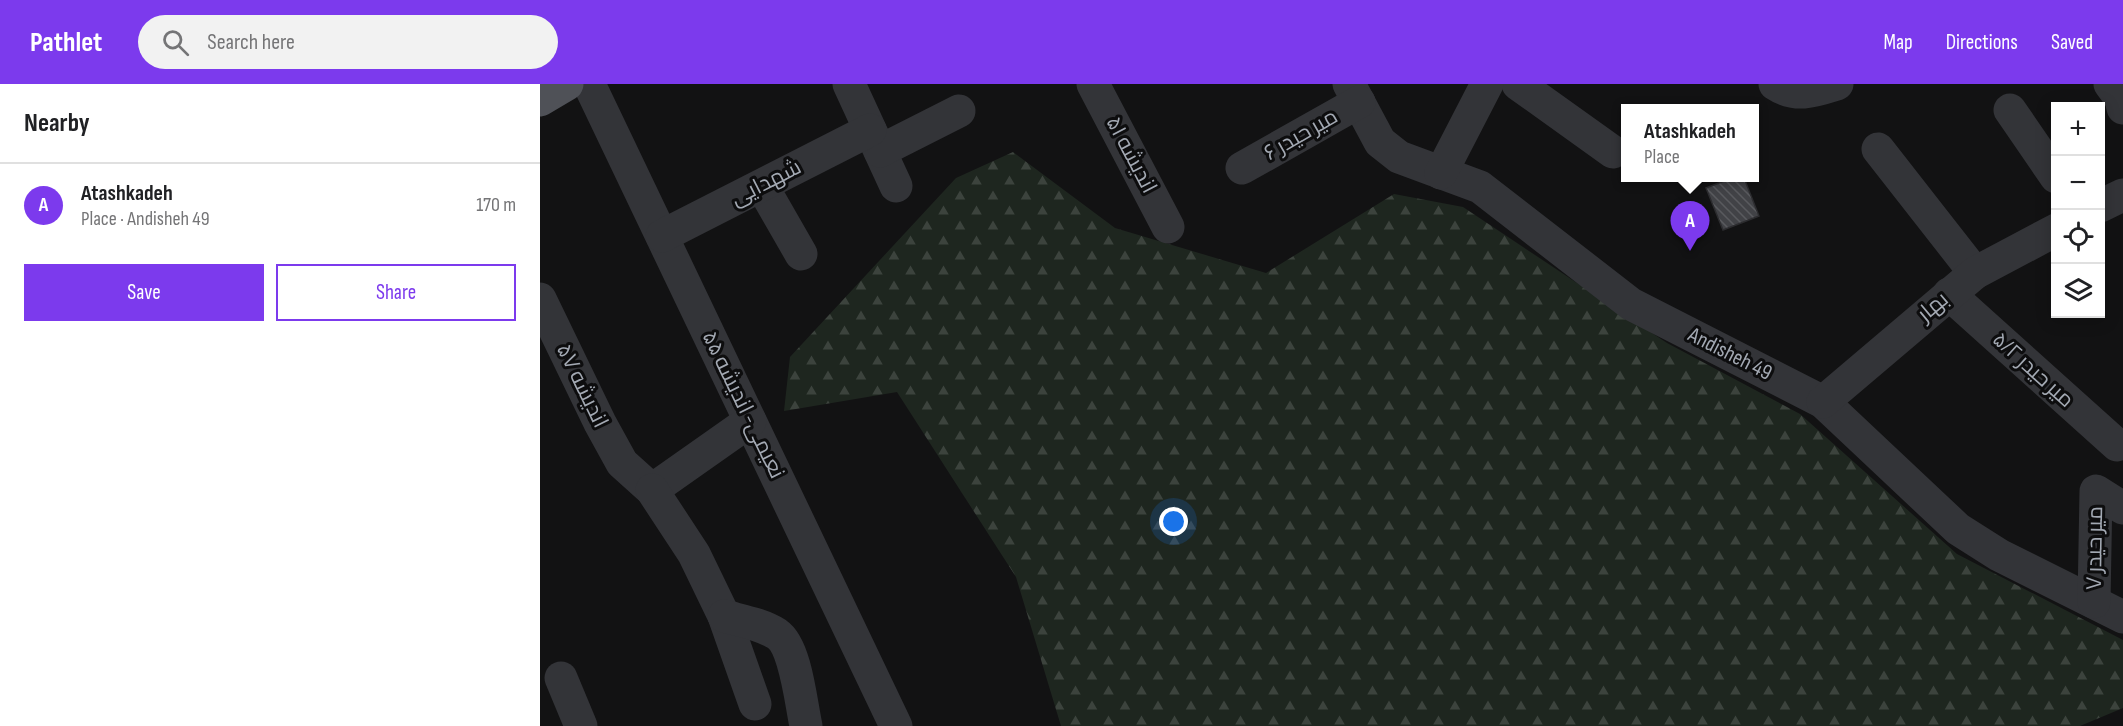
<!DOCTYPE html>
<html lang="en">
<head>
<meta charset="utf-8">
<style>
	:root { --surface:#fff; --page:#f2f2f2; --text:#202124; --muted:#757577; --line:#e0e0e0; --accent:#7c3aed }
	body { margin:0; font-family:"Sofia Sans Condensed",Cairo,sans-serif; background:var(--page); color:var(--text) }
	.controls { position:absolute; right:18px; top:18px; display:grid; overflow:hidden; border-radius:0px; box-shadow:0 3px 15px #0003 }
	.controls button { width:54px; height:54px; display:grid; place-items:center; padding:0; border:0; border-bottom:2px solid var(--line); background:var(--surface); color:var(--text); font:30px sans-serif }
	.you { position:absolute; left:634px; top:438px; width:21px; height:21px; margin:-15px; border:4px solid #fff; border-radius:50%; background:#1a73e8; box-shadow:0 0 0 9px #1a73e833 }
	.badge { display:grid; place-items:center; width:39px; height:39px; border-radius:50%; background:var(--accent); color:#fff; font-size:20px; font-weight:700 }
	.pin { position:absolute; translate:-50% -50px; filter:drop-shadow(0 2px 3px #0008) }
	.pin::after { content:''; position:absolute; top:32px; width:21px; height:18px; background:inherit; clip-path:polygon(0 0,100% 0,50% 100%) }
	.popup { position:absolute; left:1081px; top:20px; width:138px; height:78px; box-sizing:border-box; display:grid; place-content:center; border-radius:0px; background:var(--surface); filter:drop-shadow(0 2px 4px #0005); font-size:20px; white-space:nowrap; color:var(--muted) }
	.popup b { font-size:22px; color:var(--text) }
	.popup::after { content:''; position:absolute; left:50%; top:100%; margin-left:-12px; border:12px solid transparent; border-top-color:var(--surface) }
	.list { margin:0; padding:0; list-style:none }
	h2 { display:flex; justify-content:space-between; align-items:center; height:78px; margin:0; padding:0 24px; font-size:26px }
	h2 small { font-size:20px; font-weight:400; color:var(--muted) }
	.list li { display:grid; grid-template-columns:39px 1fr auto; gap:18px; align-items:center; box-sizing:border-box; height:84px; padding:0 24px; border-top:2px solid var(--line) }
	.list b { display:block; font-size:22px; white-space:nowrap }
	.list p { margin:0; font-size:20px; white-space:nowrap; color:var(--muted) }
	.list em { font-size:20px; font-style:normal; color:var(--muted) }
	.actions { display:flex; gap:12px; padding:18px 24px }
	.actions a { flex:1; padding:14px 0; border:2px solid var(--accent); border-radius:0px; text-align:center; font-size:21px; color:var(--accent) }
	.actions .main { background:var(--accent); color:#fff }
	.icon { flex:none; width:33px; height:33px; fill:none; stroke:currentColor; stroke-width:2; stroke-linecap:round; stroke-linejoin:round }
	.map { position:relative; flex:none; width:1583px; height:642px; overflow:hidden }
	header { display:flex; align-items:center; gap:36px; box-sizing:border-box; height:84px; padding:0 30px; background:var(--accent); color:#fff }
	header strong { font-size:28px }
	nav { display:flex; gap:33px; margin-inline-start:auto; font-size:21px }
	.search { width:420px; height:54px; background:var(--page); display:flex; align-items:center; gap:15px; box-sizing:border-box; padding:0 21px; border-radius:33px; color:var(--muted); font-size:22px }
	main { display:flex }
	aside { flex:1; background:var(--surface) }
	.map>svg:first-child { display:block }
	.forest { fill:url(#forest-firs) }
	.building { fill:url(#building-back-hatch); stroke:#2c2c2f; stroke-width:1.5 }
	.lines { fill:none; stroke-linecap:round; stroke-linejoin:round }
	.minor { stroke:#333438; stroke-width:33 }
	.major { stroke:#4f5157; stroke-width:33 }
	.labels { text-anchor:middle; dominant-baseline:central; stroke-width:6; stroke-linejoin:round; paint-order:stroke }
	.street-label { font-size:22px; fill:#a3a9b3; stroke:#0d0d0e }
</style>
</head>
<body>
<header>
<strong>Pathlet</strong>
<div class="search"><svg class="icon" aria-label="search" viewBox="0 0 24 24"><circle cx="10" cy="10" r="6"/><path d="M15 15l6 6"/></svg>Search here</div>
<nav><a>Map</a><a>Directions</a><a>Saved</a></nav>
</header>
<main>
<aside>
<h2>Nearby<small></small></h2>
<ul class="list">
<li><span class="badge">A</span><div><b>Atashkadeh</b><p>Place · Andisheh 49</p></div><em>170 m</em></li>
</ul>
<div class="actions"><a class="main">Save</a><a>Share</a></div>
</aside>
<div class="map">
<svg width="1583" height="642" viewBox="0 0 1583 642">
	<defs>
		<pattern id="forest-firs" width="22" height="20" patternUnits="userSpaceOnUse" patternTransform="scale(1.5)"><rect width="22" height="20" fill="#1e261f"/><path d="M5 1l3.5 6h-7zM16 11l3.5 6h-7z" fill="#3c433d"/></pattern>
		<pattern id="building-back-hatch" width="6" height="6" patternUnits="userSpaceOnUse" patternTransform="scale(1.5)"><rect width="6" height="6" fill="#414246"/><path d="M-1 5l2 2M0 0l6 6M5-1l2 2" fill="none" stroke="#595a5e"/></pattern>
	</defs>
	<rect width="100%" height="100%" fill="#121213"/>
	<!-- forest -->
	<path class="forest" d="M473 68 575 144 726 189 854 110 923 123 1127 259 1260 330 1417 470 1583 556V624L1540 642H521L476 493 357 308 244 327 250 273 416 94Z"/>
	<!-- building -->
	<path class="building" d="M1192 94H1204L1219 132 1183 146 1166 104Z"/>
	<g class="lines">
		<!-- minor -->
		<g class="minor">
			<path d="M49 0 356 642"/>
			<path d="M309 0 356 102"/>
			<path d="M553 0 628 143"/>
			<path d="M809 0 840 58 859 73 940 103 1091 220 1283 318 1418 445 1459 471 1583 533"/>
			<path d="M978 0 1073 68"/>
			<path d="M1235 0C1256 14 1275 7 1297 0"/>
			<path d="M1570 0 1581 15 1583 24"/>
			<path d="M1470 26 1516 93"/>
			<path d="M1338 65 1435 189"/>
			<path d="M340 67 419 27"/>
			<path d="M702 84 819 18"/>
			<path d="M901 89 947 0"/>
			<path d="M222 102 261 170"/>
			<path d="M1560 122 1583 111"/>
			<path d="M122 152 330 46"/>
			<path d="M1409 210 1577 361"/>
			<path d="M0 215 60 339 82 379 112 406 210 337"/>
			<path d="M1283 318 1435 189 1516 146"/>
			<path d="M112 406 154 470 184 532 215 620"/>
			<path d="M1554 518 1556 407 1583 424"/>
			<path d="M184 532C202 537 221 540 237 550 256 563 261 620 266 642"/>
			<path d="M21 594 41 642"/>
		</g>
		<!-- major -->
		<path class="major" d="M0 16 27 0"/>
	</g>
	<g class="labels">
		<!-- street labels -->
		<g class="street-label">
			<text transform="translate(761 51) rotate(-30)">میر حیدر ۶</text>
			<text transform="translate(591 71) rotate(62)">اندیشه ۵۱</text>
			<text transform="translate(226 99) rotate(-27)">شهدایی</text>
			<text transform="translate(1393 223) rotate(-40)">بهار</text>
			<text transform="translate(1190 270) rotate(27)">Andisheh 49</text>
			<text transform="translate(1493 286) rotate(42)">میر حیدر ۵/۲</text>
			<text transform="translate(42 302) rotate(64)">اندیشه ۵۷</text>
			<text transform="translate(203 321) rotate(64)">نعیمی- اندیشه ۵۵</text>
			<text transform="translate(1555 464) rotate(-89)">میر حیدر ۷</text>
		</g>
	</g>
</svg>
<div class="controls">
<button>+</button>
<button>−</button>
<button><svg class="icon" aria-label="locate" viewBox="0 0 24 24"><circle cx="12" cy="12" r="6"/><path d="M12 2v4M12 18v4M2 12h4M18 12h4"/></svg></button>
<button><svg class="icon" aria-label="layers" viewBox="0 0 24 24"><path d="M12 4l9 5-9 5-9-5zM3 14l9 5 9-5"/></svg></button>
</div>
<div class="you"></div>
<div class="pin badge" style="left:1150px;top:167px">A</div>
<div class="popup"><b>Atashkadeh</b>Place</div>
</div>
</main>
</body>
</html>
